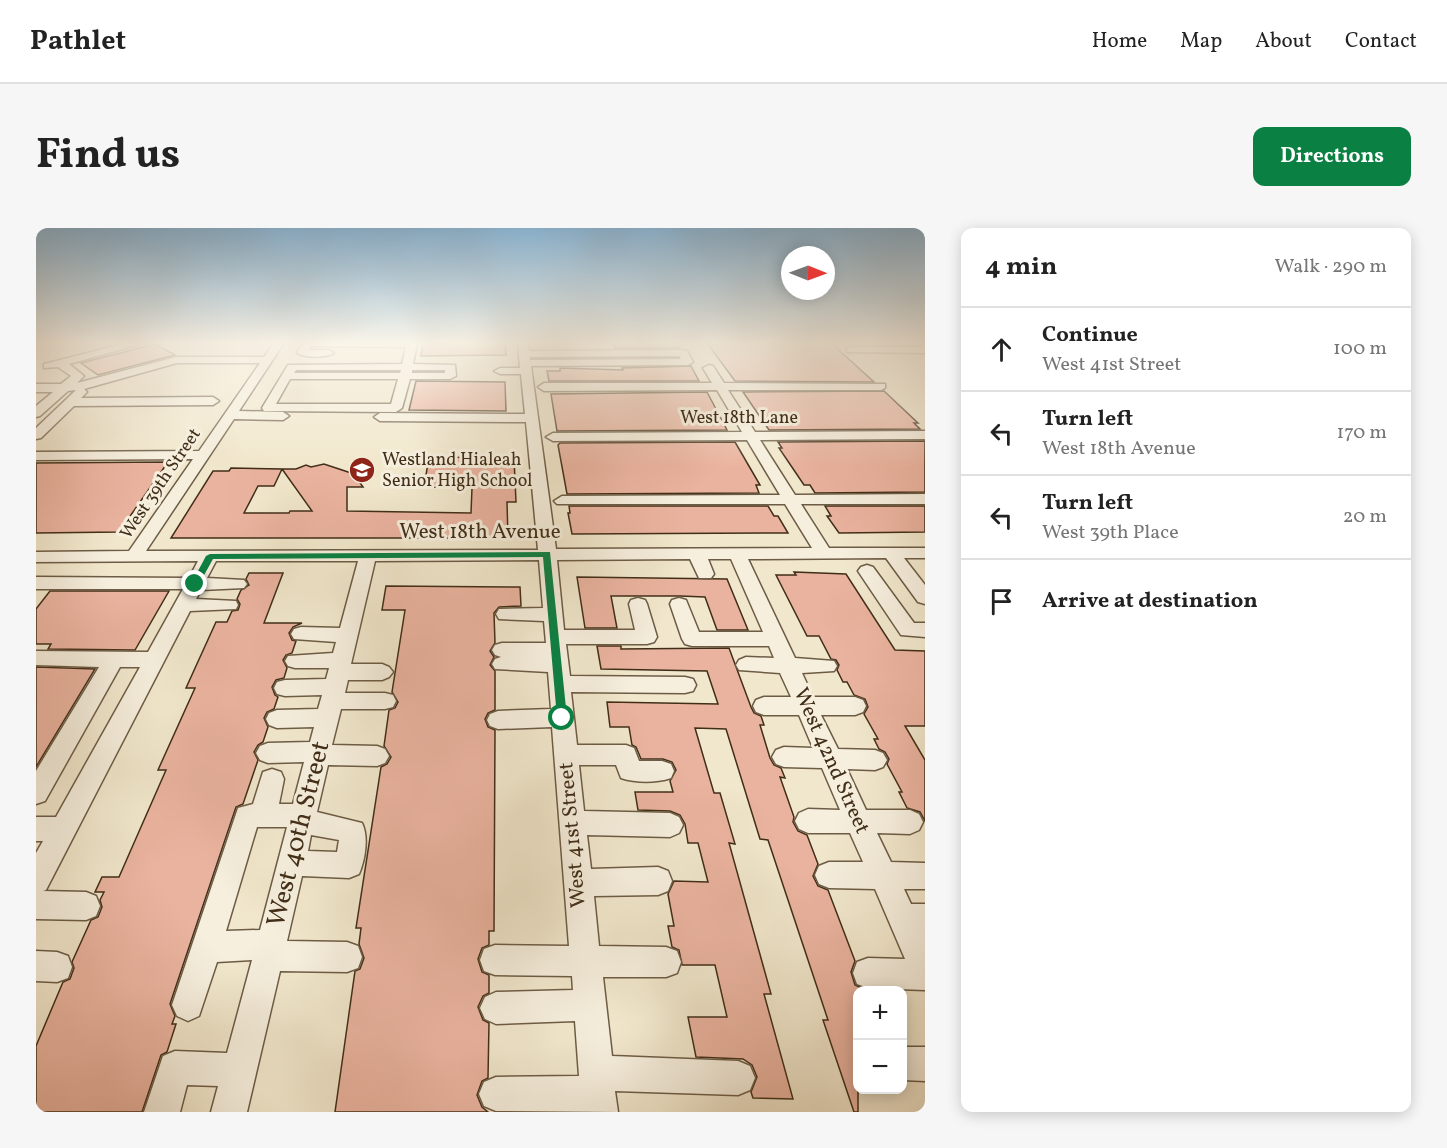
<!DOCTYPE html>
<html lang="en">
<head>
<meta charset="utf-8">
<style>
	:root { --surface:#fff; --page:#f6f6f6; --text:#222; --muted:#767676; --line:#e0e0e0; --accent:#0b8043 }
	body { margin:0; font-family:Vollkorn,serif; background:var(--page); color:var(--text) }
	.controls { position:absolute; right:18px; bottom:18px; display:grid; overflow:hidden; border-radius:12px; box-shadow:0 3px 15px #0003 }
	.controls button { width:54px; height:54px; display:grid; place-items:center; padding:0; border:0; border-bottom:2px solid var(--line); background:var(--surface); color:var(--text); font:30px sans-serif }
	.compass { position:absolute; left:745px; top:18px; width:54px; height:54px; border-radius:50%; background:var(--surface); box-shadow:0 3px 15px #0003; rotate:91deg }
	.stop { position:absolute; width:18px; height:18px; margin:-14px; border:4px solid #0b8043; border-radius:50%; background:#fff }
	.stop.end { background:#0b8043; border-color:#fff; box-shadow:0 2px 6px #0008 }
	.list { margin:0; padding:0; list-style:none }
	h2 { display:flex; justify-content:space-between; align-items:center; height:78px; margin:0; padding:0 24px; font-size:26px }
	h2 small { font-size:20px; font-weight:400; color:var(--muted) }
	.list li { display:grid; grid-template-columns:39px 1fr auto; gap:18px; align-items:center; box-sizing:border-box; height:84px; padding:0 24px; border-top:2px solid var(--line) }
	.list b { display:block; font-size:22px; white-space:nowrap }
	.list p { margin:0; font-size:20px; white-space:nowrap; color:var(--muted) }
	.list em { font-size:20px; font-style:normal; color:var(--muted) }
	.icon { flex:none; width:33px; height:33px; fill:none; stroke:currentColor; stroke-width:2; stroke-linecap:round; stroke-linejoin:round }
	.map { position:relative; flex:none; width:889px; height:884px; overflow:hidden; border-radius:12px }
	header { display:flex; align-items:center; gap:36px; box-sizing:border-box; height:84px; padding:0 30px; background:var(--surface); border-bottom:2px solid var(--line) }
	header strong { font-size:28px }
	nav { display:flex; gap:33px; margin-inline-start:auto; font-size:21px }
	.intro { display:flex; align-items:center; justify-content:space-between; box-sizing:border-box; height:144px; padding:0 36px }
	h1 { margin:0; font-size:42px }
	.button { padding:15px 27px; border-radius:12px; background:var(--accent); color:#fff; font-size:21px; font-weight:700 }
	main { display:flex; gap:36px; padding:0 36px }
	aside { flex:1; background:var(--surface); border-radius:12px; box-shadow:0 3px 15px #0003 }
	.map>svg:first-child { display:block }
	.building { fill:#eab39f; stroke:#412e18; stroke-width:1.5 }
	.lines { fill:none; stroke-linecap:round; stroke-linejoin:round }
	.minor-casing { stroke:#6d5c45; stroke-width:3 }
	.minor { fill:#f6efde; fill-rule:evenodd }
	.route { fill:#0b8043 }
	.labels { text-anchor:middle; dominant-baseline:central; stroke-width:6; stroke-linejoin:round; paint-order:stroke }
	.far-street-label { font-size:18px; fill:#412e18; stroke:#f6efde }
	.far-poi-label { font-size:18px; fill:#412e18; stroke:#f6efde; text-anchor:start }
	.street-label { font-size:21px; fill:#412e18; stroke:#f6efde }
	.near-street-label { font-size:26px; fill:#412e18; stroke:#f6efde }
</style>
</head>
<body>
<header>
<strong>Pathlet</strong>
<nav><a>Home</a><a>Map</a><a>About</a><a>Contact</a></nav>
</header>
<div class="intro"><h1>Find us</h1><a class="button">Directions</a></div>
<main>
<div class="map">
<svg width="889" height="884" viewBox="0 0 889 884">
	<rect width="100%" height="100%" fill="#f1e7cc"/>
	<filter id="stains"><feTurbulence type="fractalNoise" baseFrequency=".00333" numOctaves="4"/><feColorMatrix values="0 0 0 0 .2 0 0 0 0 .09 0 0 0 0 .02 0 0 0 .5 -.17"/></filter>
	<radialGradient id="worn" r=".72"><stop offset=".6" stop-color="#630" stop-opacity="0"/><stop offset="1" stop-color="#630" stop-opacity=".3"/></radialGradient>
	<!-- building -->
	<g class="building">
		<path d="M387 115H469L470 127 385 128Z"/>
		<path d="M577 115H640L643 120H579Z"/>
		<path d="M671 115H795L838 154 699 153Z"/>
		<path d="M119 116 139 127 62 147 45 135Z"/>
		<path d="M655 138 663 153H513L511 143H524V140L587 142 586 140Z"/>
		<path d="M380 153 469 154 470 183 373 182Z"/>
		<path d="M848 163 882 195H878L884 201 733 202 707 164Z"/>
		<path d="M671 164 691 202 521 203 515 166Z"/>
		<path d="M889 213V264L779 265 774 257H768L743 220H746L742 214Z"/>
		<path d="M699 214 724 257H720L723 265 531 266 522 217 524 215Z"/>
		<path d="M393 229 478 230 480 274H471L472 310H135L177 243H193L195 240 246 241 238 258H222L208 285H253L254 283H276L246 241H260L270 237 275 239 288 236 318 246 327 259H311V283L435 285 436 260 388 259Z"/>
		<path d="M132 234 83 304 0 305V235Z"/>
		<path d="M533 278H732L738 288H742L752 305 536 306 532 285H534Z"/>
		<path d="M789 278H889V304L803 305 791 288H795Z"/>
		<path d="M758 344 810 346 859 422 889 423V498H869L889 532V593L884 584 871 580 863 564H866L851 536 853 531 849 524 843 521 838 511H842L828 486 832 479 829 471 818 467 811 454H807L801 442 803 437 800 432 795 431 783 408H771L740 347H760Z"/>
		<path d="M213 345H247L228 395H266L257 399 253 405 256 412 260 413 256 425 250 427 247 432 251 440 248 450 240 452 236 459 239 467 242 469 238 481 231 484 228 490 232 499 227 514 222 517 218 524 222 532 207 576 200 579 134 776 139 788 136 796H140L131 824 125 827 106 884H0V818L27 754 34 751 38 740 36 734 55 692 62 689 66 679 64 672 68 664H59L66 649H83L130 542H122L159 460H150L180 394H191L196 383 202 382 204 376 201 371 205 362 213 357 210 351Z"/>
		<path d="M541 349 691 351 712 402H681L669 369 644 368H575L581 400H549Z"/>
		<path d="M350 358 484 359 485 378 463 379 458 385 459 415 454 423 458 429 454 437 459 443V482L452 485 449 491 452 499 459 502 458 703H453V717L446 720 442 731 446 744 453 747V765L447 768 442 779 447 792 453 795 452 850 446 853 441 867 446 879 452 884H299L319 743 324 741 328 730 323 716 325 700H320L345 539 351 536 355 529 348 518 353 482 359 480 362 474 356 464 369 382H346Z"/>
		<path d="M14 363H133L99 422 12 421 15 416H0V381Z"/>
		<path d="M561 418H585V421L693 420 715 479 718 485 725 488 728 497H724L734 530 738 537 745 540 749 550 744 549 758 589 757 594 762 603 771 607 782 636 777 648 782 658 792 662 819 733 815 744 819 757 830 762H822V884H818L787 792H792L732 612 724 611 690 501 659 500 678 565H684L699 616 693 615 735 766H728L757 871 717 870 715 864 721 849 716 837 707 831 660 829 652 789H691L679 737H646L643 722 636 719 632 698H638L632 666 638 653 672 654 662 615H652L649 596 644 587 634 583 602 582 599 564H637L634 553 640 542 636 534 627 531H605L600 519 596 517 593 499H574L571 474 682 476 671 443 565 441Z"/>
		<path d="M0 439 59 441 0 539Z"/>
	</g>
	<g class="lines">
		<!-- minor casing -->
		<g class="minor-casing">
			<g id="minor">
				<path d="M91 115H108L33 136 48 148 41 155 140 129H228L238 115H248L203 183 247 184 253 188 247 192 198 191 110 323 502 322 490 194 344 193 338 189 344 185 489 186 485 146H464L458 143 464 140H484L482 115H492L493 123 647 122 651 123 657 134 652 137 495 138 520 321 776 320 749 276H521L518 273 526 268 744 267 711 212 517 213 510 209 517 205 706 204 681 162 508 163 502 159 508 155H676L667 140 673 137 677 138 688 155 849 156V160L845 162H692L719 204 889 203V211L724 212 759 267 889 266V276H765L793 320H889V330H868L889 357V376L882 374 850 330 712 331 759 430 798 433 801 438 798 443 766 445 777 469H819L827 472 830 478 827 484 819 487H785L802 521 839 522 847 525 851 532 847 539 839 542 811 541 830 582H874L883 586 887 594 883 602 874 606 841 605 855 634 889 635V661H868L875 676H889V762L832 760 821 756 817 745 821 734 832 730 869 731 839 661 793 660 783 656 779 647 783 638 793 634H827L814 605H772L763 601 759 593 763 585 772 581 804 582 786 540 748 539 740 536 736 529 740 522 748 519 777 520 763 487H728L720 484 717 478 720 472 728 469H755L744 445 703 442 700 437 703 432 710 429 738 430 733 418H656L649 416 646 411 634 376 636 372 643 370 650 372 663 404H727L695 331H672L678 346 675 350H663L654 331 521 332 528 402H599L593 376 595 372 602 370 609 372 611 376 621 409 618 414 611 416H530L534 448 649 449 657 451 660 457 657 463 649 465 535 464 541 517H590L598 520 603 533H626L635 536 638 543 635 550C620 555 600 555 585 550L580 537H543L548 583 634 585 643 589 647 597 643 605 634 609 551 607 555 641 622 639 632 643 636 653 632 663 622 667 558 668 563 718 630 719 641 723 645 734 641 745 630 749H567L576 828 702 833 714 838 719 850 714 862 702 867 579 863 582 884 460 883 448 878 443 866 448 854 460 849 543 848 539 793 460 796 449 791 444 780 449 769 460 764 537 762 536 748 459 747 448 743 444 732 448 721 459 717 533 718 516 499 462 501 454 498 451 492 454 486 462 483 515 481 512 444 459 441 456 436 459 431 465 429 459 427 456 422 459 417 466 415H510L508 393 463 391 460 386 463 381 507 380 503 332 339 333 315 436H346L353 439 357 444 353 449 346 452H312L309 465H349L357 467 360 473 357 479 349 481H305L296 517 341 518 349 521 353 528 349 535 341 538 292 537 281 584 326 595C333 609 329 632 323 646L313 650 266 648 251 713 311 714 322 718 326 729 322 740 311 744 244 743 211 884H175L182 858 151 857 144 884H108L127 828 139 823 191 825 216 732 181 734 163 788 152 793 141 788 136 777 202 580 217 576 227 544 236 541 245 544 248 551 243 576H257L268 534 232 535 224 532 220 525 224 518 232 515 274 514 278 499 241 500 233 497 230 491 233 485 241 482 282 481 286 467 249 468 241 466 238 460 241 454 249 452 290 451 293 440H259L252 438 249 433 252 428 297 425 300 414 258 411 255 406 258 401 265 399 304 400 322 333H180L171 350 208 352 211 356 208 360 165 362 160 371 200 373 202 377 200 381 154 383 10 662 7 663 50 664 60 668 64 678 60 688 50 692 0 691V625L7 613H0V589H20L104 439H84L9 573 0 576V543L63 439 0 437V423L112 424 147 361H0V349L153 350 162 333 0 334V324L93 323 157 231 0 232V224L163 223 224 135H141L48 161 51 164 45 170 177 169 183 173 177 177 38 178 5 210 0 211V200L40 162 32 163 4 188 0 189V178L17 164H0V156H25L35 148 22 139 8 140V136ZM643 128 645 131 494 132V129ZM221 599H251L224 702 190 703ZM275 607 303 612 301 624 272 623Z"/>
				<path d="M267 115H381L377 136 419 137 420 148 414 151H374L366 180 360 184 228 183 226 180 252 137 366 136 370 119 275 118 273 122H293L298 125C290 130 269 130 261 125ZM260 142H365L364 145H258ZM376 142H409V145H376ZM254 151H362L355 176H240Z"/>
				<path d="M815 119H889V125L811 124V120Z"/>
				<path d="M831 337 837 339 878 395H889V409L865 407 822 343 825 339Z"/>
				<path d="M0 723 21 724 32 728 36 739 32 750 21 754 0 753Z"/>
				<path d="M869 819H889V853L866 852V820Z"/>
			</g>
		</g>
		<!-- minor -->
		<use href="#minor" class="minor"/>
	</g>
	<!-- sky -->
	<linearGradient id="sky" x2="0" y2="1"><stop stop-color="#8bb8d9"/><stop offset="0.48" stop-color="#f9f4e8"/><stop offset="1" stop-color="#f9f4e8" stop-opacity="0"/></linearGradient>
	<rect width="889" height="239" fill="url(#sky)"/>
	<!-- route -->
	<path class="route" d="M514 324 531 490 526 494 521 490 507 329 177 331 162 358 155 356 170 328 174 326Z"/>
	<!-- icons -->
	<defs>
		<g id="school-disc" transform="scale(1.35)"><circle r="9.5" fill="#8f2418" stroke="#f6efde"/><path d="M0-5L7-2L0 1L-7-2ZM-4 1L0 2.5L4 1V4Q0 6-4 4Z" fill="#fff"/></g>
	</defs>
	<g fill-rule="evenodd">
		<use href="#school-disc" x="326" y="242"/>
	</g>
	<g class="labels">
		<!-- far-street labels -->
		<g class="far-street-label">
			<text x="703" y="190">West 18th Lane</text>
			<text transform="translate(125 256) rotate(-56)">West 39th Street</text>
		</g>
		<!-- far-poi labels -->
		<g class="far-poi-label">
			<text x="346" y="232">Westland Hialeah<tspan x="346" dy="21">Senior High School</tspan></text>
		</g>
		<!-- street labels -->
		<g class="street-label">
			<text x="444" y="304">West 18th Avenue</text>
			<text transform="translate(795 533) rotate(66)">West 42nd Street</text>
			<text transform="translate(537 607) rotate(-95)">West 41st Street</text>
		</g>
		<!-- near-street labels -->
		<g class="near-street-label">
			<text transform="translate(263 606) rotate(-76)">West 40th Street</text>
		</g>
	</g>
	<rect width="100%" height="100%" filter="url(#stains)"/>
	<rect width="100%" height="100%" fill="url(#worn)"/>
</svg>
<div class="controls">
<button>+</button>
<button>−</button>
</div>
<svg class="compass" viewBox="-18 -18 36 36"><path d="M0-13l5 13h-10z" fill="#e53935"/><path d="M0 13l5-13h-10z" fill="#767676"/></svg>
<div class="stop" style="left:526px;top:490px"></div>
<div class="stop end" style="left:159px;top:356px"></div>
</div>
<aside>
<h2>4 min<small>Walk · 290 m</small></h2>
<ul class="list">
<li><svg class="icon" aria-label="ahead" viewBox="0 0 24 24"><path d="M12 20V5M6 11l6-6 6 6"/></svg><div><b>Continue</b><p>West 41st Street</p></div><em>100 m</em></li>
<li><svg class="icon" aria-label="left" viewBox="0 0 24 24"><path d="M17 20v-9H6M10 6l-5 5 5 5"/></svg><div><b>Turn left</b><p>West 18th Avenue</p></div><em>170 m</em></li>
<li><svg class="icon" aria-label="left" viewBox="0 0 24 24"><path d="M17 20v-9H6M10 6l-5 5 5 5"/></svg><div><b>Turn left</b><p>West 39th Place</p></div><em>20 m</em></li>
<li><svg class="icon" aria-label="arrive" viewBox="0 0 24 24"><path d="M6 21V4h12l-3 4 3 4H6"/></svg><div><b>Arrive at destination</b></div></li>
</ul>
</aside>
</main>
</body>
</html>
